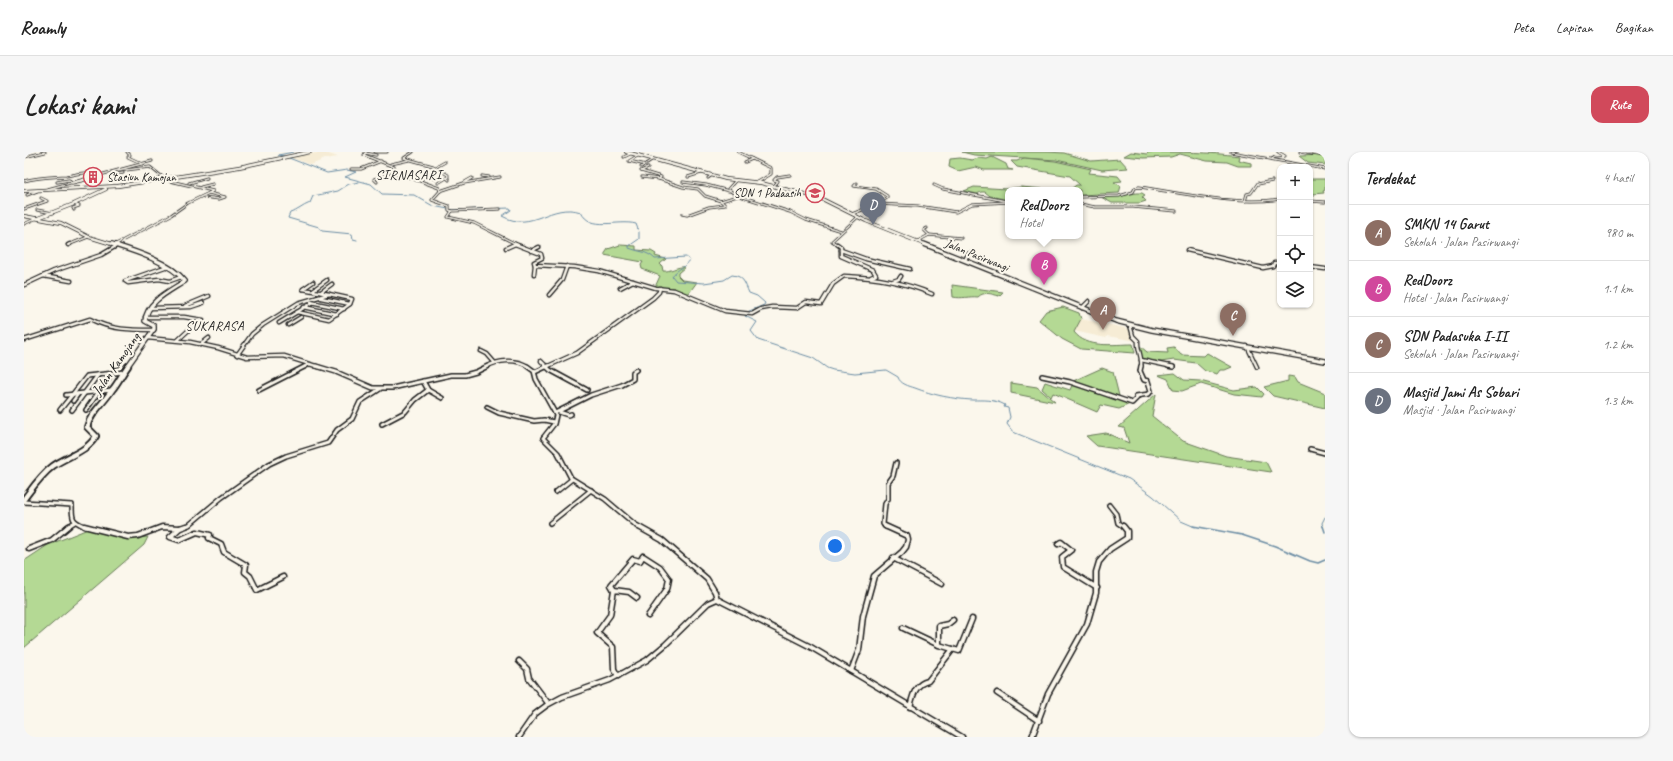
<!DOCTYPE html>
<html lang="id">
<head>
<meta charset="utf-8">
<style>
	:root { --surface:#fff; --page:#f6f6f6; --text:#222; --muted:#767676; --line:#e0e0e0; --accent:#d1495b }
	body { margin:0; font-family:Caveat,sans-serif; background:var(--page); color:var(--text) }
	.controls { position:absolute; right:12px; top:12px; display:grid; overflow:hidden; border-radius:8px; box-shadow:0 1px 3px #0004 }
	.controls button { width:36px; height:36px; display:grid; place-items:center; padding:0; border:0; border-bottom:1px solid var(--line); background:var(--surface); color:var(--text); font:20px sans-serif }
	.you { position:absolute; left:811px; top:394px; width:14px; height:14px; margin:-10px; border:3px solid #fff; border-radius:50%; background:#1a73e8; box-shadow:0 0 0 6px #1a73e833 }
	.badge { display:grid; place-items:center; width:26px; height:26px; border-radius:50%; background:var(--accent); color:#fff; font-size:13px; font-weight:700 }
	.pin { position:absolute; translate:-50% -33px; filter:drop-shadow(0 1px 2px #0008) }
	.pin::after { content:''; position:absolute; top:21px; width:14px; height:12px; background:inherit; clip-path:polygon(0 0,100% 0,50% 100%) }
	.popup { position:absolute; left:981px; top:35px; width:78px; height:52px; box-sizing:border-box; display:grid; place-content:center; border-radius:8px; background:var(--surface); filter:drop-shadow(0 1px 3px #0005); font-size:13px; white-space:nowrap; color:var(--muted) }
	.popup b { font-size:15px; color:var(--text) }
	.popup::after { content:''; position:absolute; left:50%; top:100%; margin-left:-8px; border:8px solid transparent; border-top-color:var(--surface) }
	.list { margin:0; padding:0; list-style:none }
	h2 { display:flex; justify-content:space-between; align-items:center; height:52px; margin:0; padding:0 16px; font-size:17px }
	h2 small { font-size:13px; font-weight:400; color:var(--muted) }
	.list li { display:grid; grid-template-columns:26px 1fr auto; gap:12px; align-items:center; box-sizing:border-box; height:56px; padding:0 16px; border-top:1px solid var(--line) }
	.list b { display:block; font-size:15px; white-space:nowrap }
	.list p { margin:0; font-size:13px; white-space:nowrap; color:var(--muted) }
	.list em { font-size:13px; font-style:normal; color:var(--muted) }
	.icon { flex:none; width:22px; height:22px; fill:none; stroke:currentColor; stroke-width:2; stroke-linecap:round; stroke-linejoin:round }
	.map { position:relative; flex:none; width:1301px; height:585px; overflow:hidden; border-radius:12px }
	header { display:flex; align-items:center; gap:24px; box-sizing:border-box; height:56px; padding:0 20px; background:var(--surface); border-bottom:1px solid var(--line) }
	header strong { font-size:19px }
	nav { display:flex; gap:22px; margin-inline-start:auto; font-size:14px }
	.intro { display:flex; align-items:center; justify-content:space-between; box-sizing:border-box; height:96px; padding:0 24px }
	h1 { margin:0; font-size:28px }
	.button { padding:10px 18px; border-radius:12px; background:var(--accent); color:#fff; font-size:14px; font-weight:700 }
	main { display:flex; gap:24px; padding:0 24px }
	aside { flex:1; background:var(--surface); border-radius:12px; box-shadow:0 1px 3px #0004 }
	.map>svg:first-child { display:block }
	.built { fill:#f6ecd5 }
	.green { fill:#b4d994; stroke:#687a58 }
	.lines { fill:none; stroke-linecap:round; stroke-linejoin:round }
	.stream-far1 { stroke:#6a8ca4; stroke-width:1 }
	.stream { stroke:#6a8ca4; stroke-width:1.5 }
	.street-far3-casing { stroke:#1c1c1c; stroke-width:3 }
	.street-far2-casing { stroke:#1c1c1c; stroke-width:5 }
	.street-far1-casing { stroke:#1c1c1c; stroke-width:6 }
	.street-casing { stroke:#1c1c1c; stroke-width:7 }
	.secondary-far2-casing { stroke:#1c1c1c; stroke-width:4 }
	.secondary-far1-casing { stroke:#1c1c1c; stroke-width:6 }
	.secondary-casing { stroke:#1c1c1c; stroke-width:8 }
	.street-far3 { stroke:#fbf7ec; stroke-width:1.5 }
	.street-far2 { stroke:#fbf7ec; stroke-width:2.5 }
	.street-far1 { stroke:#fbf7ec; stroke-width:3 }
	.street { stroke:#fbf7ec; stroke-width:4 }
	.secondary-far2 { stroke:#fbf7ec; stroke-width:2.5 }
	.secondary-far1 { stroke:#fbf7ec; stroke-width:3.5 }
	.secondary { stroke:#fbf7ec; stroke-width:4.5 }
	.labels { text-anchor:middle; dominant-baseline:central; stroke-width:4; stroke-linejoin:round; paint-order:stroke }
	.far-poi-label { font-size:12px; fill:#1c1c1c; stroke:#fbf7ec; text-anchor:start }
	.far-street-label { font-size:12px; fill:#1c1c1c; stroke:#fbf7ec }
	.far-quarter-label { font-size:13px; letter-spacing:1px; fill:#1c1c1c; stroke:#fbf7ec }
	.street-label { font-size:14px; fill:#1c1c1c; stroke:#fbf7ec }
</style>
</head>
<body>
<header>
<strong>Roamly</strong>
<nav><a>Peta</a><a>Lapisan</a><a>Bagikan</a></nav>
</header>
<div class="intro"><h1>Lokasi kami</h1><a class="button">Rute</a></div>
<main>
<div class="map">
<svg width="1301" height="585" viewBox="0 0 1301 585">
	<rect width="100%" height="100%" fill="#fbf7ec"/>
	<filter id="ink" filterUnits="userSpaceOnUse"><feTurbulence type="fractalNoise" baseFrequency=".025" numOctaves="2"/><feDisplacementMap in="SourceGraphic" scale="8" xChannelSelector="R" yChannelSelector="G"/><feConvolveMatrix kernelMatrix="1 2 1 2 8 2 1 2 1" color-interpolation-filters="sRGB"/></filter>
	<g filter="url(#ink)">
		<!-- built -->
		<g class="built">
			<path d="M299 0 314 5 301 7 287 13 265 5Z"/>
			<path d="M1057 167 1106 177 1113 189 1083 184 1082 186 1050 179Z"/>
		</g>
		<!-- green -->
		<g class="green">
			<path d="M938 0H1023L1040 1 1067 9 1096 7 1104 16 1078 18 1032 8 950 3Z"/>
			<path d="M1107 0 1123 2 1125 0C1156 0 1185 0 1215 4L1214 8 1227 11V14H1214L1203 10 1183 9 1156 2 1147 5 1119 6 1100 4Z"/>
			<path d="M1281 0H1301V13L1284 11 1275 4 1300 3Z"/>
			<path d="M968 5 982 12 984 17 989 18H960L952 15 934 19 925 15 926 7 936 6 948 8 954 6 963 7Z"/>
			<path d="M1000 6 1031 9 1067 17 1065 21 1094 24 1098 29 1090 30 1097 34 1095 41 1056 43V38H1046L1052 33H1056L1046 24 993 15 987 9H993Z"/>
			<path d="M1286 27H1301V38L1299 39 1300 41 1289 42 1291 44H1286Z"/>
			<path d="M950 35 983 37 997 35 1031 38H984V48L966 44 961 40H957L953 42 940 39Z"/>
			<path d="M1112 41H1118L1121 43 1118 45 1122 49 1116 51H1088L1075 44H1098Z"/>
			<path d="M596 93 612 94V98L627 99 632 102 631 104 642 107 636 112 638 114 639 119C646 120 653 114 661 115L654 121V124L658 128 673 130 665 141 662 142 631 135 636 124 618 117 617 113 619 110 580 103 584 97Z"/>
			<path d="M928 133 979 140 975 144C968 142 960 139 954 145 945 144 938 147 929 145Z"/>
			<path d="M1039 155 1055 161 1057 167 1050 180C1063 197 1089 192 1109 192L1111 201 1057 197 1038 187 1015 168 1022 159Z"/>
			<path d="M1116 194 1123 200 1144 201 1143 196 1150 195 1157 203 1180 204 1183 201 1208 215 1201 218H1196L1193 222 1181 219 1172 211 1150 208 1137 210 1118 207Z"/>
			<path d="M1078 216 1089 220 1095 244 1070 238 1047 230Z"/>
			<path d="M1151 221 1160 228 1176 229 1210 238 1233 235 1240 242 1238 245 1210 242 1177 232 1158 239 1149 238 1144 227 1134 223Z"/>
			<path d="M1264 224 1271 225 1274 230 1301 241V256L1249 244 1240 235 1264 229Z"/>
			<path d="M1021 230 1046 238 1048 233 1108 251 1095 257 1077 253 1073 260 1029 241 1027 245 1018 237Z"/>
			<path d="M987 231 1013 235 1031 250 987 241Z"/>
			<path d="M1132 242 1128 264 1159 289 1202 304 1242 310 1247 320 1073 294 1062 284 1082 281 1105 291 1100 276 1095 275Z"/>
			<path d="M64 377 101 387 124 385 120 393 0 496V409L24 393Z"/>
		</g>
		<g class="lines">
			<!-- stream-far1 -->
			<g class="stream-far1">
				<path d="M260 4 254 3 269 0"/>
				<path d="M265 6 303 21 323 18 332 20 321 25 347 32 358 42 390 43 409 54 429 58 486 56 487 58 478 64C509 81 526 50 557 60 566 80 594 67 612 72L615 80V87L605 94V96C615 100 623 99 631 107L662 105 666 108C662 115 653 117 648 124L652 129 680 131 700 128 708 123C720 124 721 132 725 141L733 144 741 151 740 153 723 160 721 164 733 170 727 179 734 188 789 206 803 216 809 218 831 221 862 218 874 225C876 232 885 234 891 236 909 243 929 247 948 248 960 248 970 247 981 253L980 255 984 256 986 265 983 272 989 280 1105 327 1129 344 1157 369 1171 375"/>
				<path d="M333 88 329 87 328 82 298 79 295 75 264 66 266 61C274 59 278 54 286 51L289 44 314 39 325 32 335 30"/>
				<path d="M1299 375 1298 371 1301 365"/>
			</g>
			<!-- stream -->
			<g class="stream">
				<path d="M1169 374 1218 383 1251 394 1286 409 1294 411 1301 408"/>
				<path d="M1299 374 1301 380"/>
			</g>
			<!-- street-far3 casing -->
			<g class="street-far3-casing">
				<g id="street-far3">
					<path d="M103 0 106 3 104 5 119 12"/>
					<path d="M342 0 340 3 370 15 368 22 388 26 415 36 416 39 408 48 425 54V58L428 59 424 65 450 71 494 93"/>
					<path d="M351 0H363"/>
					<path d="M389 0 380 6 409 14 424 23 423 26 425 28"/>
					<path d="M714 0 747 16V22L734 30"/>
					<path d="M1207 0 1301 17"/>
					<path d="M1276 0 1301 4"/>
					<path d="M341 1 352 3"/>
					<path d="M615 3 605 9 622 13"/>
					<path d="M0 5 21 0"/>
					<path d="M600 5 608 1"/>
					<path d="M1248 7 1251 5 1261 4 1254 0"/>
					<path d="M721 10 728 7"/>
					<path d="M367 12 385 8"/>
					<path d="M412 15 421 10"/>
					<path d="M617 15 629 7"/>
					<path d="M624 16 617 19 637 25 635 27 659 35 674 37 681 44 697 49"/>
					<path d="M327 17H337L357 9"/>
					<path d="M399 21 405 23"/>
					<path d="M89 23 99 21"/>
					<path d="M404 24 412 27"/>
					<path d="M458 24 465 25"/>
					<path d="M618 25 635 27"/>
					<path d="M664 25 677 21"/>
					<path d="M684 26 688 23"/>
					<path d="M392 28 408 23"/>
					<path d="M0 29C14 25 27 25 42 24 50 23 58 20 67 21L69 24"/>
					<path d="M33 30 45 28 48 30"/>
					<path d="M353 30 350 27 367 22"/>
					<path d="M441 30 448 26"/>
					<path d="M659 30 682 33 705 39"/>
					<path d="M48 31 75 25 74 23"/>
					<path d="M165 31 183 26"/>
					<path d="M414 31 424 25"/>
					<path d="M833 31 830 34 852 37 863 44V46L853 52"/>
					<path d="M1234 32 1248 29"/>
					<path d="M910 33 919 37 982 49"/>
					<path d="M750 34 754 29 750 28 753 25 766 23"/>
					<path d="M177 35 189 32"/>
					<path d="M20 38 128 9"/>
					<path d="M416 39 440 31 476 25"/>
					<path d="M3 43 13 39"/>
					<path d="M713 43 766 60 782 68 817 79"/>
					<path d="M180 45 195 47 201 45 185 41"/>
					<path d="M1056 45 1095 44 1109 40 1111 36 1115 35C1160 41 1212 54 1256 47"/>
					<path d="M1221 49 1223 42 1227 41 1234 31"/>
					<path d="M1286 49 1301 50"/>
					<path d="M50 52 55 54 49 56 50 58"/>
					<path d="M1056 52 1071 55H1109L1152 59"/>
					<path d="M0 57 23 49 17 46"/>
					<path d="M13 58 29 61"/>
					<path d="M427 59 476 57"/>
					<path d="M658 62 663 63 685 55 701 53 697 49 713 44 704 37 712 28"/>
					<path d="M828 62 853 52 894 54 932 60 948 52 984 50"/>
					<path d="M0 72 13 66"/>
					<path d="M905 83 937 86"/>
					<path d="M894 89 905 83 900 78 903 76"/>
					<path d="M92 92 147 63 164 51 189 39 142 28 126 15 94 19"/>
					<path d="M44 93 64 85"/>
					<path d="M488 93 491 92"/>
					<path d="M814 93 808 89 834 65"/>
				</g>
			</g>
			<!-- street-far2 casing -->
			<g class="street-far2-casing">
				<g id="street-far2">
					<path d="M491 92 517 102 518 106 510 110 511 113 550 115 575 119 632 136 650 138 701 159 728 162 737 157 748 155 773 156 782 150 797 152 809 132 820 124C851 125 880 130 908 142"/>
					<path d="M813 92 817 95V104L849 118 852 123 847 125"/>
					<path d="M44 93 46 92"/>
					<path d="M482 96 491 92"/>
					<path d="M817 98 842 107 886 117"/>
					<path d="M1163 98 1239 116 1249 114 1250 111H1256"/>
					<path d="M507 99 515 95"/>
					<path d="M941 108 944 102 949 101"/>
					<path d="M141 115 101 129 104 131 135 127 146 129 157 125"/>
					<path d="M1286 115 1301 117"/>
					<path d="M510 122 511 113"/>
					<path d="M19 124 47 129"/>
					<path d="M869 129 875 127 877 124"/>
					<path d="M0 133 30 119 77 103 94 93"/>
					<path d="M596 136 609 129"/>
					<path d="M279 137 305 142"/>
					<path d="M279 137 289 130"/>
					<path d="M289 138 303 128"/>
					<path d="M297 140 308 132"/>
					<path d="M525 143 538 128 543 114"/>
					<path d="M297 146 326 152"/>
					<path d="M287 150 320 157"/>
					<path d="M161 154 185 144"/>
					<path d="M280 155 313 162"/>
					<path d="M127 156 167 155 179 151"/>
					<path d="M1058 156 1065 149"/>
					<path d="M121 165H160L179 168 169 174 154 188"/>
					<path d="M255 171 288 151"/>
					<path d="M264 173 277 165"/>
					<path d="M1106 173 1109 184 1114 189C1113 198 1119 206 1117 215"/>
					<path d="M123 186 166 190 194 196 223 205 260 204 295 215"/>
					<path d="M0 188 66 167C87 178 107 178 130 178"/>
					<path d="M176 193 185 186"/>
					<path d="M1223 194 1233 215"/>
					<path d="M457 199 463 202 470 210"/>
					<path d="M213 203 228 182 239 173 274 151 305 142 328 147 326 152 305 167 273 160"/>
					<path d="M1117 208 1149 215"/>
					<path d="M517 209 523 215"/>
					<path d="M280 215 286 212"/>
					<path d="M462 215C474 208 492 206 505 215"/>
					<path d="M522 215 553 201 629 146 635 140 636 136"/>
				</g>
			</g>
			<!-- street-far1 casing -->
			<g class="street-far1-casing">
				<g id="street-far1">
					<path d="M292 214 312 220 349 236H368L427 223H441L452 220 464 214"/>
					<path d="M503 214 510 219 512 227 532 263 530 272 519 286 534 301 547 326 581 347 614 375"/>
					<path d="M522 214 526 218 563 238"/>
					<path d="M1144 214 1149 215"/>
					<path d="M511 220 524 214"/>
					<path d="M1018 224 1046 230 1108 251 1113 246 1112 244 1125 242 1127 239 1124 229 1120 228 1116 219 1117 214"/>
					<path d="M399 229 404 238 418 246"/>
					<path d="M235 238 282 214"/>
					<path d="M42 243 88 238"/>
					<path d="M48 243 63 224 100 220"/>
					<path d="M49 249 54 242"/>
					<path d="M463 255 475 261 510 269 520 268 530 270"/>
					<path d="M36 258 48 243"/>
					<path d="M48 258 74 223"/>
					<path d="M62 258 88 221"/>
					<path d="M535 260 544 263 547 262"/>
					<path d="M531 261 567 243 598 233 609 227V220L612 218"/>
					<path d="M358 272 381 260 391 248 404 238"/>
					<path d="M1286 297 1301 301"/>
					<path d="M532 340 548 327"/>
					<path d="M0 350 48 353C48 368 48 369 62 375"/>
					<path d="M1085 353 1092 362 1094 371 1100 375"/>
					<path d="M526 371 567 338"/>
					<path d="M43 375 51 370"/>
					<path d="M159 375 165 373 197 346 245 312 262 304 304 291 313 278 328 267 336 250 356 237"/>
					<path d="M862 375 859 372 861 352 864 347V331L869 324 872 311"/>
				</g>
			</g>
			<!-- street casing -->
			<g class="street-casing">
				<g id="street">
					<path d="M60 374 104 385 114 384 138 375 156 376 162 374"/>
					<path d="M613 374 638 388 683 427 691 440 693 447 785 494 938 585"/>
					<path d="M156 376 146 385 155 388 173 380 186 383 185 386 197 392 200 400 222 413 221 420 226 424 233 438 259 425"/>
					<path d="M1034 392 1037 390 1047 398 1038 405 1039 415 1073 436"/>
					<path d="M5 397 28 388 45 374"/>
					<path d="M869 406 918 432"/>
					<path d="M590 438 587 433 609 407 616 409 619 404 636 415 645 427 643 437 624 464"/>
					<path d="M879 476 915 493 935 499 948 467"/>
					<path d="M915 493V474L924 472 929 468"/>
					<path d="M495 509 503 517 505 526 524 551"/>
					<path d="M827 519 835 498 839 464 850 424 878 400 882 395 884 388 883 384 861 374"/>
					<path d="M594 524 590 517 589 495 573 481 586 463 590 438 605 440 613 446"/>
					<path d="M973 541 1015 569"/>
					<path d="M886 555C889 543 891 532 904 529L929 497"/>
					<path d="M495 585 511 562 523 553 538 545 586 528 623 508 641 493 684 451 693 447"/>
					<path d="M1008 585 1024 542 1063 472 1072 441V420L1075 410 1086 397 1103 386V379L1099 374"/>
				</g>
			</g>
			<!-- secondary-far2 casing -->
			<g class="secondary-far2-casing">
				<g id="secondary-far2">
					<path d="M602 0 702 27 737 31 796 46 842 69 902 93"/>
					<path d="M0 39 94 34 215 15 286 0"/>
					<path d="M0 64 37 71 65 85 91 93"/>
					<path d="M14 66 50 52 82 37"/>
				</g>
			</g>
			<!-- secondary-far1 casing -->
			<g class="secondary-far1-casing">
				<g id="secondary-far1">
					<path d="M88 92C110 99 146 110 161 129 146 139 123 149 121 169L130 174V177L103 215"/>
					<path d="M900 92 1092 169 1128 178 1301 209"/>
				</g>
			</g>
			<!-- secondary casing -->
			<g class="secondary-casing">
				<path id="secondary" d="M0 347C9 335 17 323 29 314 43 304 63 300 72 284L63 275C67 260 80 251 88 238 94 231 98 222 104 214"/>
			</g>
			<!-- street-far3 -->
			<use href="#street-far3" class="street-far3"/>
			<!-- street-far2 -->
			<use href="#street-far2" class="street-far2"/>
			<!-- street-far1 -->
			<use href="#street-far1" class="street-far1"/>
			<!-- street -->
			<use href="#street" class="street"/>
			<!-- secondary-far2 -->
			<use href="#secondary-far2" class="secondary-far2"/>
			<!-- secondary-far1 -->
			<use href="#secondary-far1" class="secondary-far1"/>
			<!-- secondary -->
			<use href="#secondary" class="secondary"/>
		</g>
	</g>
	<!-- icons -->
	<defs>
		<g id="building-ring" transform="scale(1)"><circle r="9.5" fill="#fbf7ec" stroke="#d1495b" stroke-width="1.5"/><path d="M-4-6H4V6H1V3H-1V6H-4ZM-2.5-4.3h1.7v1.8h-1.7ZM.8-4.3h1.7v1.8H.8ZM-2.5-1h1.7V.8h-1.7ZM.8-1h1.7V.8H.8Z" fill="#d1495b"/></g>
		<g id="school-ring" transform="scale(1)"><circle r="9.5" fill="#fbf7ec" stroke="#d1495b" stroke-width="1.5"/><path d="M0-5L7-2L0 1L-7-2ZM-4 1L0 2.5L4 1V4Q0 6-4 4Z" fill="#d1495b"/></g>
	</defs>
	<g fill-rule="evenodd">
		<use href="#building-ring" x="69" y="25"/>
		<use href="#school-ring" x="791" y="41"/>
	</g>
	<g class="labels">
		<!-- far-poi labels -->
		<g class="far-poi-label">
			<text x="83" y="25">Stasiun Kamojan</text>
			<text x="777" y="41" text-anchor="end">SDN 1 Padaasih</text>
		</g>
		<!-- far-street labels -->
		<g class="far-street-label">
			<text transform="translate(953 103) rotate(22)">Jalan Pasirwangi</text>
		</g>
		<!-- far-quarter labels -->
		<g class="far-quarter-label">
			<text x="385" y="23">SIRNASARI</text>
			<text x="191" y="174">SUKARASA</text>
		</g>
		<!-- street labels -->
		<g class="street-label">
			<text transform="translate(92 212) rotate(-55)">Jalan Kamojang</text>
		</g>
	</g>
</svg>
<div class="controls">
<button>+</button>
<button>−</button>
<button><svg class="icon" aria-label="locate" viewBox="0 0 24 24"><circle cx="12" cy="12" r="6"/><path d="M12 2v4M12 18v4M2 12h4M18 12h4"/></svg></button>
<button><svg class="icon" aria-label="layers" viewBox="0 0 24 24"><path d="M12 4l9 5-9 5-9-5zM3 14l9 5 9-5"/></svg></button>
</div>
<div class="you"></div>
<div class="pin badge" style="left:1079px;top:178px;background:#8d6e63">A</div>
<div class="pin badge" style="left:1020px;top:133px;background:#d1479c">B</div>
<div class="popup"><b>RedDoorz</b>Hotel</div>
<div class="pin badge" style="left:1209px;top:184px;background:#8d6e63">C</div>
<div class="pin badge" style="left:849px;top:73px;background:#6b7280">D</div>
</div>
<aside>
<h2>Terdekat<small>4 hasil</small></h2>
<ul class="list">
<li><span class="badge" style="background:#8d6e63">A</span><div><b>SMKN 14 Garut</b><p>Sekolah · Jalan Pasirwangi</p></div><em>980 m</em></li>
<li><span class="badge" style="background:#d1479c">B</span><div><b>RedDoorz</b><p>Hotel · Jalan Pasirwangi</p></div><em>1.1 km</em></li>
<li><span class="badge" style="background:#8d6e63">C</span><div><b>SDN Padasuka I-II</b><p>Sekolah · Jalan Pasirwangi</p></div><em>1.2 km</em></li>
<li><span class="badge" style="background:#6b7280">D</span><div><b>Masjid Jami As Sobari</b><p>Masjid · Jalan Pasirwangi</p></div><em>1.3 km</em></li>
</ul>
</aside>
</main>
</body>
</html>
